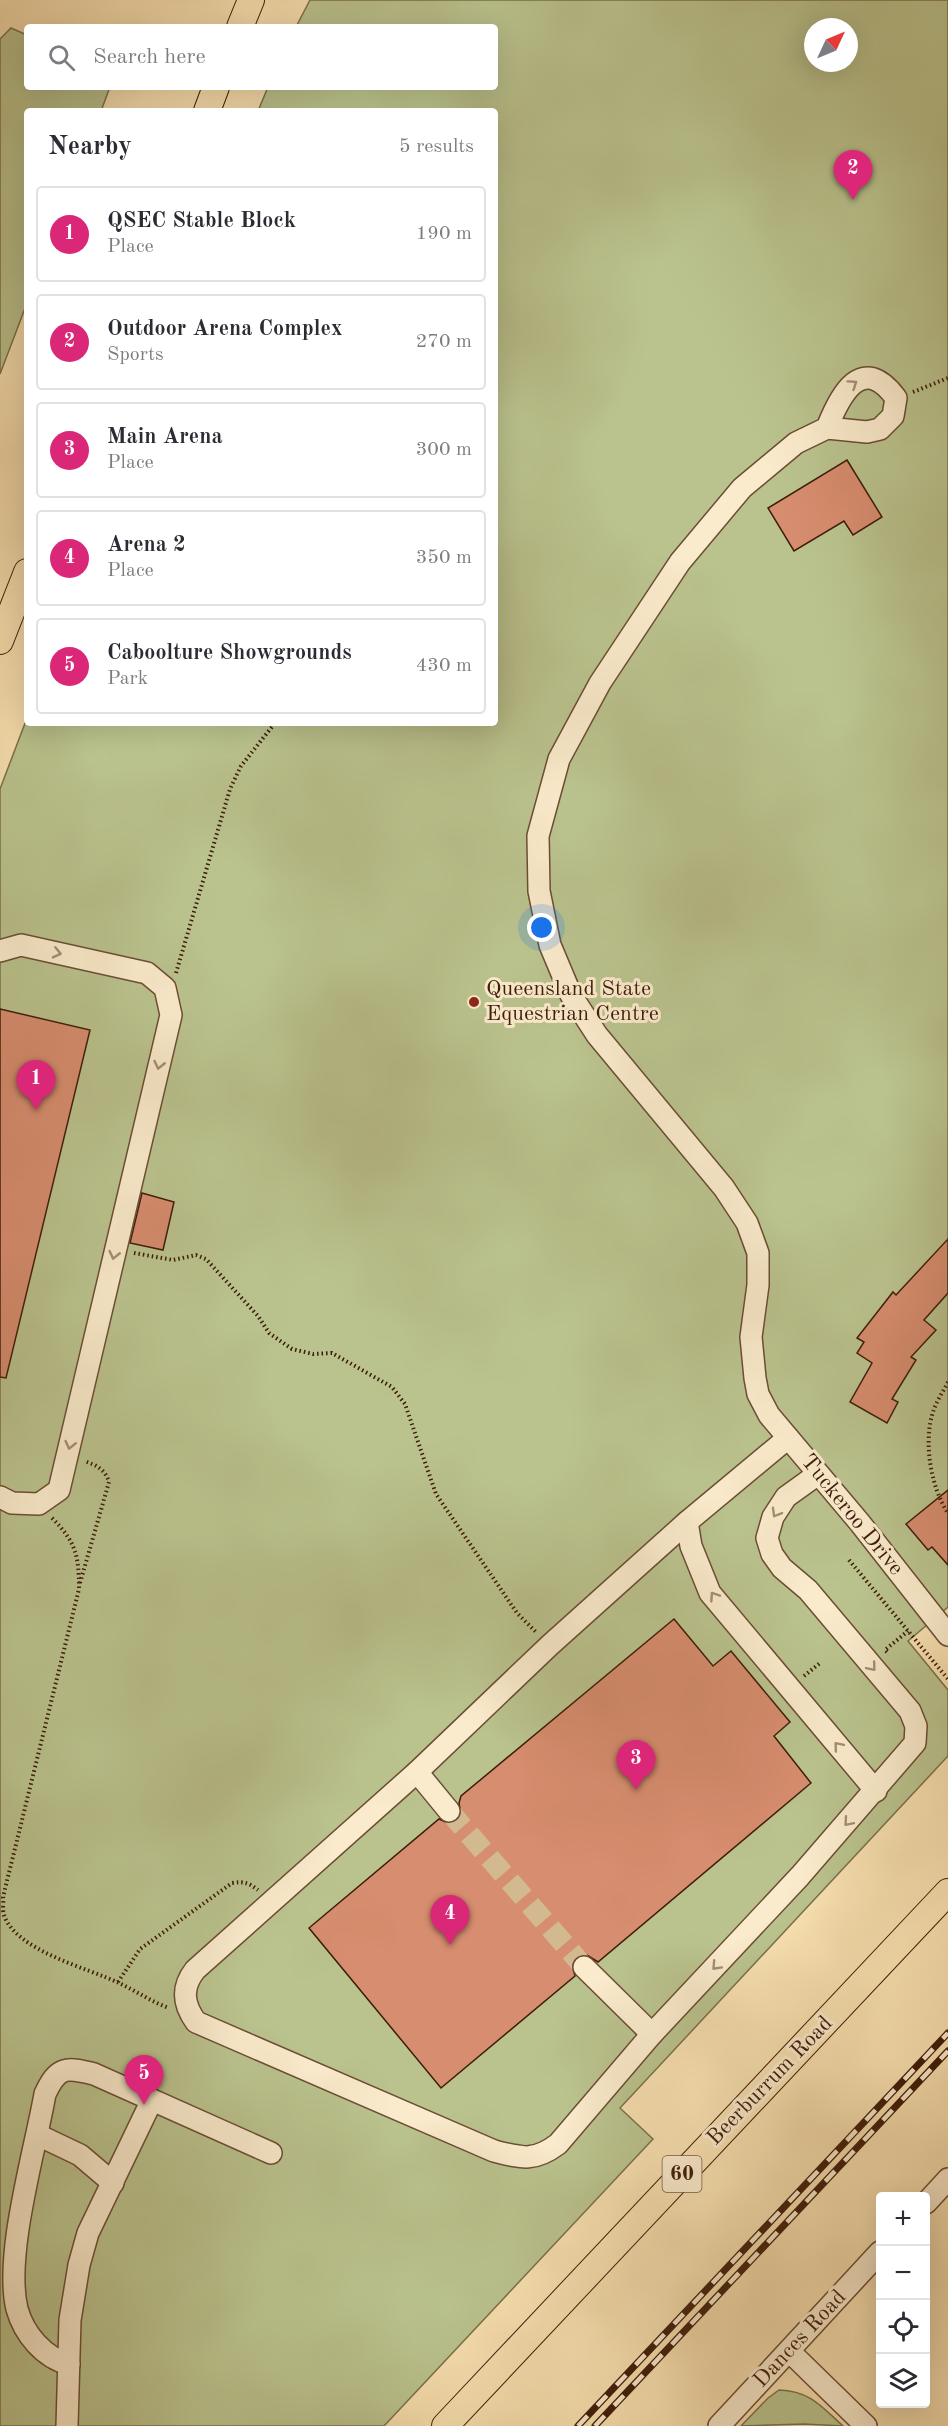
<!DOCTYPE html>
<html lang="en">
<head>
<meta charset="utf-8">
<style>
	:root { --surface:#fff; --page:#f7f7f7; --text:#2b2b33; --muted:#7c7c81; --line:#e1e1e2; --accent:#db2777 }
	body { margin:0; font-family:"Old Standard TT",serif; background:var(--page); color:var(--text) }
	.controls { position:absolute; right:18px; bottom:18px; display:grid; overflow:hidden; border-radius:6px; box-shadow:0 6px 24px #0002 }
	.controls button { width:54px; height:54px; display:grid; place-items:center; padding:0; border:0; border-bottom:2px solid var(--line); background:var(--surface); color:var(--text); font:30px sans-serif }
	.compass { position:absolute; left:804px; top:18px; width:54px; height:54px; border-radius:50%; background:var(--surface); box-shadow:0 6px 24px #0002; rotate:46deg }
	.you { position:absolute; left:542px; top:928px; width:21px; height:21px; margin:-15px; border:4px solid #fff; border-radius:50%; background:#1a73e8; box-shadow:0 0 0 9px #1a73e833 }
	.badge { display:grid; place-items:center; width:39px; height:39px; border-radius:50%; background:var(--accent); color:#fff; font-size:20px; font-weight:700 }
	.pin { position:absolute; translate:-50% -50px; filter:drop-shadow(0 2px 3px #0008) }
	.pin::after { content:''; position:absolute; top:32px; width:21px; height:18px; background:inherit; clip-path:polygon(0 0,100% 0,50% 100%) }
	.list { margin:0; padding:0; list-style:none }
	h2 { display:flex; justify-content:space-between; align-items:center; height:78px; margin:0; padding:0 24px; font-size:26px }
	h2 small { font-size:20px; font-weight:400; color:var(--muted) }
	.list li { display:grid; grid-template-columns:39px 1fr auto; gap:18px; align-items:center; box-sizing:border-box; height:96px; margin:0 12px 12px; padding:0 12px; border:2px solid var(--line); border-radius:6px }
	.list b { display:block; font-size:22px; white-space:nowrap }
	.list p { margin:0; font-size:20px; white-space:nowrap; color:var(--muted) }
	.list em { font-size:20px; font-style:normal; color:var(--muted) }
	.icon { flex:none; width:33px; height:33px; fill:none; stroke:currentColor; stroke-width:2; stroke-linecap:round; stroke-linejoin:round }
	.map { position:relative; flex:none; width:948px; height:2426px; overflow:hidden }
	.search { position:absolute; background:var(--surface); box-shadow:0 6px 24px #0002; left:24px; top:24px; width:474px; height:66px; display:flex; align-items:center; gap:15px; box-sizing:border-box; padding:0 21px; border-radius:6px; color:var(--muted); font-size:22px }
	.panel { position:absolute; background:var(--surface); box-shadow:0 6px 24px #0002; left:24px; top:108px; width:474px; height:618px; border-radius:6px }
	.map>svg:first-child { display:block }
	.green { fill:#bac38e; stroke:#7c704c; stroke-width:1.5; fill-rule:evenodd }
	.building { fill:#d78d6f; stroke:#3e1c0a; stroke-width:1.5 }
	.lines { fill:none; stroke-linecap:round; stroke-linejoin:round }
	.minor-tunnel { stroke:#d3b98f; stroke-width:21; stroke-dasharray:21 10; stroke-linecap:butt }
	.minor-casing { stroke:#6c4d34; stroke-width:24 }
	.major-casing { stroke:#3e1c0a; stroke-width:28 }
	.path { stroke:#3e1c0a; stroke-width:4; stroke-dasharray:1.5 3; stroke-linecap:butt }
	.minor { stroke:#faebcc; stroke-width:21 }
	.major { stroke:#f8e0b0; stroke-width:26 }
	.rail-casing { stroke:#3e1c0a; stroke-width:7 }
	.rail { stroke:#faebcc; stroke-width:4.5; stroke-dasharray:14; stroke-linecap:butt }
	.oneway { stroke:#a58e75 }
	.poi-dot { fill:#8f2418; stroke:#faebcc; stroke-width:2 }
	.labels { text-anchor:middle; dominant-baseline:central; stroke-width:6; stroke-linejoin:round; paint-order:stroke }
	.shield { fill:#faebcc; stroke:#765a44; stroke-width:1.5 }
	.shield-label { font-size:21px; font-weight:bold; fill:#3e1c0a }
	.poi-label { font-size:22px; fill:#3e1c0a; stroke:#faebcc; text-anchor:start }
	.street-label { font-size:22px; fill:#3e1c0a; stroke:#faebcc }
</style>
</head>
<body>
<div class="map">
<svg width="948" height="2426" viewBox="0 0 948 2426">
	<rect width="100%" height="100%" fill="#f8e0b0"/>
	<filter id="stains"><feTurbulence type="fractalNoise" baseFrequency=".00333" numOctaves="4"/><feColorMatrix values="0 0 0 0 .2 0 0 0 0 .09 0 0 0 0 .02 0 0 0 .5 -.17"/></filter>
	<radialGradient id="worn" r=".72"><stop offset=".6" stop-color="#630" stop-opacity="0"/><stop offset="1" stop-color="#630" stop-opacity=".3"/></radialGradient>
	<!-- green -->
	<g class="green">
		<path d="M310 0H948V1607L908 1641 948 1690V1756L620 2108 653 2139 384 2426H0V789L27 718V723H495V111H258L268 87H495V27H296ZM813 27H849V63H813Z"/>
		<path d="M11 28 27 35V87H110L101 111H27V303L0 374V39Z"/>
		<path d="M779 2390C810 2391 821 2406 843 2426L804 2424 741 2426 768 2398Z"/>
	</g>
	<!-- building -->
	<g class="building">
		<path d="M847 460 882 517 853 535 844 521 794 551 768 508Z"/>
		<path d="M0 1009 90 1030 6 1378 0 1377Z"/>
		<path d="M142 1193 174 1202 163 1250 130 1243Z"/>
		<path d="M948 1239V1293L924 1320 936 1330 911 1357 916 1360 892 1399 898 1402 887 1423 850 1402 872 1363 857 1353 864 1342 857 1338 893 1292 896 1295Z"/>
		<path d="M948 1490V1565L932 1547 928 1550 906 1524Z"/>
		<path d="M674 1619 713 1666 731 1651 790 1722 774 1736 811 1783 598 1962 587 1955 575 1958 572 1964 575 1976 441 2088 309 1928 439 1819 450 1824 457 1820 461 1815 459 1803 461 1796Z"/>
	</g>
	<g class="lines">
		<!-- minor-tunnel -->
		<path class="minor-tunnel" d="M449 1811 584 1967"/>
		<!-- minor casing -->
		<g class="minor-casing">
			<g id="minor">
				<path d="M827 428C840 395 862 352 896 398L893 416 880 429 867 432 827 428 796 443 742 488 680 562 600 683 559 759 538 836 539 891 550 945 571 995 597 1035 724 1188 747 1223 758 1253V1285L751 1337 755 1378 758 1394 769 1415 860 1523 948 1635"/>
				<path d="M0 951 21 945 147 973 165 988 171 1015 59 1490 39 1504 12 1503 0 1497"/>
				<path d="M788 1438 687 1522 550 1645 417 1772 195 1970C181 1988 183 2004 196 2022L494 2151C522 2158 534 2162 558 2144L652 2034 800 1876 915 1743 916 1726 910 1711 808 1590 782 1568 772 1554 767 1538 773 1517 786 1497 818 1474"/>
				<path d="M687 1522 691 1546 710 1593 876 1791"/>
				<path d="M417 1772 449 1811"/>
				<path d="M584 1967 652 2034"/>
				<path d="M38 2135 80 2155 113 2183"/>
				<path d="M926 2203 948 2179"/>
				<path d="M789 2351 866 2426"/>
				<path d="M69 2364C44 2358 24 2334 17 2309 4 2255 35 2151 45 2094 58 2066 66 2067 94 2074L271 2153"/>
				<path d="M67 2426 70 2320 79 2265 88 2233 152 2100"/>
				<path d="M719 2426 880 2252"/>
			</g>
		</g>
		<!-- major casing -->
		<g class="major-casing">
			<g id="major">
				<path d="M240 27 251 0"/>
				<path d="M207 111 216 87"/>
				<path d="M0 641 27 572"/>
				<path d="M445 2426 948 1892"/>
			</g>
		</g>
		<!-- path -->
		<g class="path">
			<path d="M913 392 948 378"/>
			<path d="M176 973 230 789 241 766 275 723"/>
			<path d="M134 1253 173 1260 196 1255 206 1259 258 1316 269 1333 292 1349 313 1354 332 1353 392 1387 405 1404 436 1494 517 1613 537 1633"/>
			<path d="M948 1382C943 1392 936 1402 933 1412 923 1442 931 1488 948 1513"/>
			<path d="M52 1518C76 1542 79 1556 79 1589L3 1897C4 1902 2 1910 4 1915 16 1951 88 1968 119 1983 136 1991 152 2002 169 2008"/>
			<path d="M849 1560 948 1679"/>
			<path d="M80 1583 109 1482C105 1469 96 1465 84 1461"/>
			<path d="M887 1652 885 1650 908 1631"/>
			<path d="M804 1676 820 1663"/>
			<path d="M118 1982 140 1949 232 1883C244 1881 249 1883 258 1890"/>
		</g>
		<!-- minor -->
		<use href="#minor" class="minor"/>
		<!-- major -->
		<use href="#major" class="major"/>
		<!-- rail casing -->
		<g class="rail-casing">
			<g id="rail">
				<path d="M578 2426 948 2033"/>
				<path d="M595 2426 948 2051"/>
			</g>
		</g>
		<!-- rail -->
		<use href="#rail" class="rail"/>
	</g>
	<!-- one-way arrows -->
	<defs><path id="oneway-chevron" d="M-2-3.5L2.5 0L-2 3.5" fill="none" stroke-width="1.6" stroke-linecap="round" stroke-linejoin="round" transform="scale(1.5)"/></defs>
	<g class="oneway">
		<use href="#oneway-chevron" transform="translate(853 384) rotate(-35)"/>
		<use href="#oneway-chevron" transform="translate(57 953) rotate(13)"/>
		<use href="#oneway-chevron" transform="translate(159 1065) rotate(103)"/>
		<use href="#oneway-chevron" transform="translate(114 1255) rotate(103)"/>
		<use href="#oneway-chevron" transform="translate(70 1445) rotate(103)"/>
		<use href="#oneway-chevron" transform="translate(776 1513) rotate(120)"/>
		<use href="#oneway-chevron" transform="translate(714 1596) rotate(-124)"/>
		<use href="#oneway-chevron" transform="translate(872 1667) rotate(50)"/>
		<use href="#oneway-chevron" transform="translate(838 1746) rotate(-130)"/>
		<use href="#oneway-chevron" transform="translate(848 1822) rotate(131)"/>
		<use href="#oneway-chevron" transform="translate(716 1966) rotate(133)"/>
	</g>
	<!-- markers -->
	<circle class="poi-dot" cx="474" cy="1002" r="6"/>
	<g class="labels">
		<!-- shield labels -->
		<rect class="shield" x="662.5" y="2156" width="39" height="36" rx="4.5"/>
		<g class="shield-label">
			<text x="682" y="2174">60</text>
		</g>
		<!-- poi labels -->
		<g class="poi-label">
			<text x="486" y="989">Queensland State<tspan x="486" dy="25">Equestrian Centre</tspan></text>
		</g>
		<!-- street labels -->
		<g class="street-label">
			<text transform="translate(852 1515) rotate(51)">Tuckeroo Drive</text>
			<text transform="translate(770 2081) rotate(-46)">Beerburrum Road</text>
			<text transform="translate(800 2339) rotate(-47)">Dances Road</text>
		</g>
	</g>
	<rect width="100%" height="100%" filter="url(#stains)"/>
	<rect width="100%" height="100%" fill="url(#worn)"/>
</svg>
<div class="controls">
<button>+</button>
<button>−</button>
<button><svg class="icon" aria-label="locate" viewBox="0 0 24 24"><circle cx="12" cy="12" r="6"/><path d="M12 2v4M12 18v4M2 12h4M18 12h4"/></svg></button>
<button><svg class="icon" aria-label="layers" viewBox="0 0 24 24"><path d="M12 4l9 5-9 5-9-5zM3 14l9 5 9-5"/></svg></button>
</div>
<svg class="compass" viewBox="-18 -18 36 36"><path d="M0-13l5 13h-10z" fill="#e53935"/><path d="M0 13l5-13h-10z" fill="#7c7c81"/></svg>
<div class="you"></div>
<div class="pin badge" style="left:36px;top:1110px">1</div>
<div class="pin badge" style="left:853px;top:200px">2</div>
<div class="pin badge" style="left:636px;top:1790px">3</div>
<div class="pin badge" style="left:450px;top:1945px">4</div>
<div class="pin badge" style="left:144px;top:2105px">5</div>
<div class="search"><svg class="icon" aria-label="search" viewBox="0 0 24 24"><circle cx="10" cy="10" r="6"/><path d="M15 15l6 6"/></svg>Search here</div>
<section class="panel">
<h2>Nearby<small>5 results</small></h2>
<ul class="list">
<li><span class="badge">1</span><div><b>QSEC Stable Block</b><p>Place</p></div><em>190 m</em></li>
<li><span class="badge">2</span><div><b>Outdoor Arena Complex</b><p>Sports</p></div><em>270 m</em></li>
<li><span class="badge">3</span><div><b>Main Arena</b><p>Place</p></div><em>300 m</em></li>
<li><span class="badge">4</span><div><b>Arena 2</b><p>Place</p></div><em>350 m</em></li>
<li><span class="badge">5</span><div><b>Caboolture Showgrounds</b><p>Park</p></div><em>430 m</em></li>
</ul>
</section>
</div>
</body>
</html>
